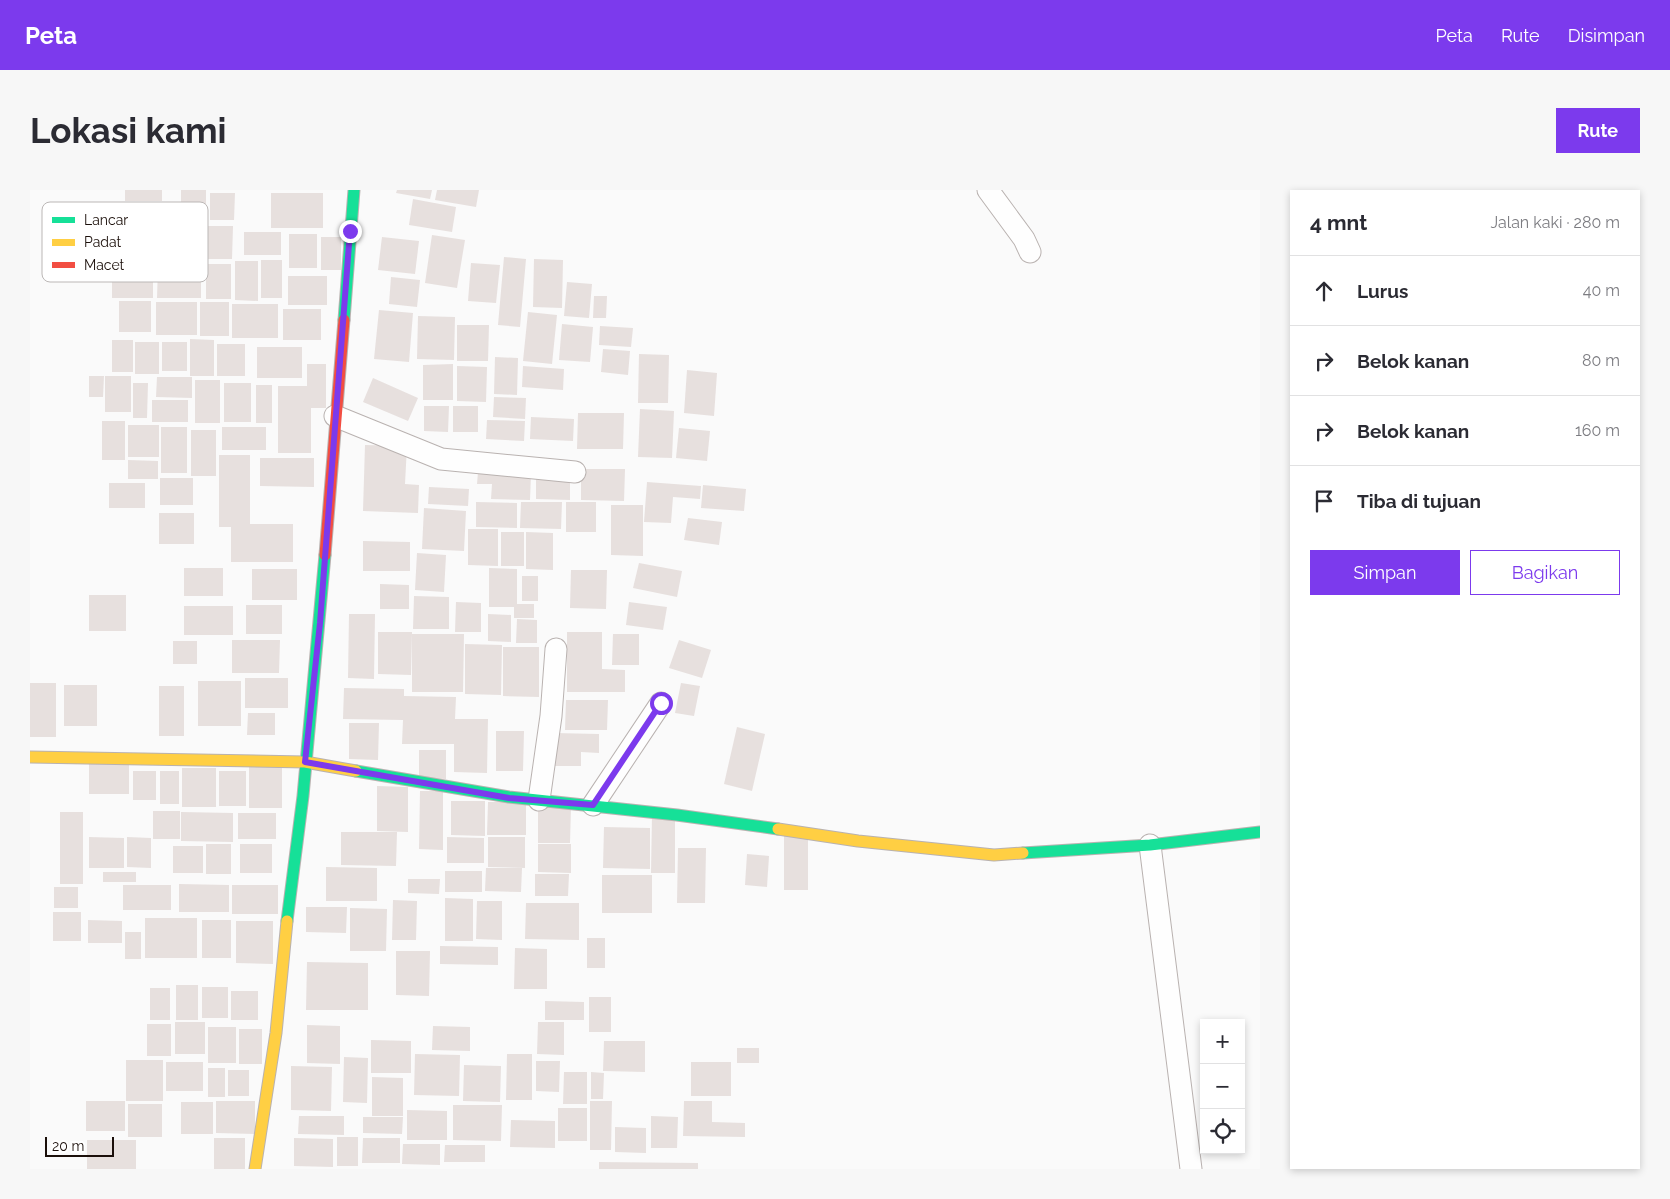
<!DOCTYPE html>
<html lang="id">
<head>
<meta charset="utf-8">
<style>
	:root { --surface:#fff; --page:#f7f7f7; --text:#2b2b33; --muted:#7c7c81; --line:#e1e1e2; --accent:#7c3aed }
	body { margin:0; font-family:Raleway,sans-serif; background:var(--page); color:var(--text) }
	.controls { position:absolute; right:15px; bottom:15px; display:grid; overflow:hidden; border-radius:0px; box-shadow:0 2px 8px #0003 }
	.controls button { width:45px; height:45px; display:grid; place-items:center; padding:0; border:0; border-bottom:1px solid var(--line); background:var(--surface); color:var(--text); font:25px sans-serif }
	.scale { position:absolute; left:15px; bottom:12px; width:69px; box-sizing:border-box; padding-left:5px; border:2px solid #1b0f0a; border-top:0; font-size:14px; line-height:18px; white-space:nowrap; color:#1b0f0a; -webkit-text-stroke:4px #fff; paint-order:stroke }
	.stop { position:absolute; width:15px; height:15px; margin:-11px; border:4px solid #7c3aed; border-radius:50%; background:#fff }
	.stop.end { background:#7c3aed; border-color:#fff; box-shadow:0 1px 5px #0008 }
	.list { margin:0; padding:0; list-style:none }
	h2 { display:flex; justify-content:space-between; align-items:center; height:65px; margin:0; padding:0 20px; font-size:21px }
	h2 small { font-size:16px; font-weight:400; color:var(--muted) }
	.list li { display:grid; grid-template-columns:32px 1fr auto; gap:15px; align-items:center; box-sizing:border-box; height:70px; padding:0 20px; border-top:1px solid var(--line) }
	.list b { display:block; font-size:19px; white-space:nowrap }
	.list em { font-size:16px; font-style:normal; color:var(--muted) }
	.actions { display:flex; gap:10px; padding:15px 20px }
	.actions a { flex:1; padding:11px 0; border:1px solid var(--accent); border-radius:0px; text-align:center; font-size:18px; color:var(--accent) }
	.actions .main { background:var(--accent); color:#fff }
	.icon { flex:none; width:28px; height:28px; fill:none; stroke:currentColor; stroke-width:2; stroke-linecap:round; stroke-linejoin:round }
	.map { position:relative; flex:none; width:1230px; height:979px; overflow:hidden; border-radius:0px }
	header { display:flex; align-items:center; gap:30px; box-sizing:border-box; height:70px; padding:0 25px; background:var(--accent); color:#fff }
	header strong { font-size:24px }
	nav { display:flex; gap:28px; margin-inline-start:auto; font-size:18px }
	.intro { display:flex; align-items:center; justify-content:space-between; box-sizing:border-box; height:120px; padding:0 30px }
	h1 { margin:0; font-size:35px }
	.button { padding:12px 22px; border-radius:0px; background:var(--accent); color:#fff; font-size:18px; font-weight:700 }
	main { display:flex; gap:30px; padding:0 30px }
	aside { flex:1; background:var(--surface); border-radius:0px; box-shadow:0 2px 8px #0003 }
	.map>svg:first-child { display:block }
	.building { fill:#e7e0de }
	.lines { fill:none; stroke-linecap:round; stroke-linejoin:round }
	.street-casing { stroke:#b9b2b0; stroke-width:23 }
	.fast-casing { stroke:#b9b2b0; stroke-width:13 }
	.slow-casing { stroke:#b9b2b0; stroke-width:13 }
	.jam-casing { stroke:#b9b2b0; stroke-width:13 }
	.street { stroke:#fefefe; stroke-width:21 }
	.fast { stroke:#16e098; stroke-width:11 }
	.slow { stroke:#ffcf43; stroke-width:11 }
	.jam { stroke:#f24e42; stroke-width:11 }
	.route { stroke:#7c3aed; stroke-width:6 }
	.key { fill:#fff; stroke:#bbb7b6; stroke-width:1 }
	.key-label { font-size:14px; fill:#1b0f0a }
</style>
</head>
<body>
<header>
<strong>Peta</strong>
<nav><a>Peta</a><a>Rute</a><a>Disimpan</a></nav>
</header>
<div class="intro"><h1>Lokasi kami</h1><a class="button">Rute</a></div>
<main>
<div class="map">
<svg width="1230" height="979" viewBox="0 0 1230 979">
	<rect width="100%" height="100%" fill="#fafafa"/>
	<!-- building -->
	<g class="building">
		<rect x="95" y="0" width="37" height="11"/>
		<rect x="151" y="0" width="25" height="32"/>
		<path d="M367 0H402L400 9 366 3Z"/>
		<path d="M407 0H449L446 17 405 10Z"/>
		<path d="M180 3H205L204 30H180Z"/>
		<rect x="241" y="3" width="52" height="35"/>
		<path d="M383 9 426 17 422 42 379 35Z"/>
		<path d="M178 36H203L202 69H178Z"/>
		<rect x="214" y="42" width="37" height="23"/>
		<rect x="259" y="44" width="28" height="34"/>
		<path d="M402 45 435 50 427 98 395 93Z"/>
		<rect x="291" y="47" width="20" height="33"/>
		<path d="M352 47 389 51 385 84 348 80Z"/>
		<path d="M474 67 496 69 490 137 468 135Z"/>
		<path d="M504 69 533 70 532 118 503 117Z"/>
		<rect x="231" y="70" width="21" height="38"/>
		<path d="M205 71H228V111L205 110Z"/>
		<path d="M441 73 470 75 466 113 438 111Z"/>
		<rect x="176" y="74" width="25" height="35"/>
		<path d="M128 76H171V108H127Z"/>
		<rect x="82" y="78" width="41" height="30"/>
		<rect x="258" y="86" width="39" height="29"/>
		<path d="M361 87 390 90 387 117 359 114Z"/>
		<path d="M537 92 562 94 559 128 534 126Z"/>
		<path d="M564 106H577L576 128H563Z"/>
		<rect x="89" y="111" width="32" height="31"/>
		<rect x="126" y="112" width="41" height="33"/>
		<rect x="170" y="112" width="29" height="34"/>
		<rect x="202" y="114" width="46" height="34"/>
		<rect x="253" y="119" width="38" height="31"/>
		<path d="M349 120 383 123 379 172 344 169Z"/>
		<path d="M498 122 527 125 522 174 493 171Z"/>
		<path d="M388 126 425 127 424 170 387 169Z"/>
		<path d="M532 134 563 137 560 172 529 170Z"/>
		<path d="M427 135H459L458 171H427Z"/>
		<path d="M570 136 603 138 601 157 569 155Z"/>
		<path d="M160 149 184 150V186H160Z"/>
		<rect x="82" y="150" width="21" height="32"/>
		<rect x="105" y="152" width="24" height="32"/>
		<rect x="132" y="152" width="25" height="29"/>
		<rect x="187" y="154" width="28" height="32"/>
		<rect x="227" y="157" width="45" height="31"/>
		<path d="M573 159 600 161 598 185 571 182Z"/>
		<path d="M609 164 639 165 638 213H608Z"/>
		<path d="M465 167 488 168 487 205 464 204Z"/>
		<path d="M277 174H296V218H281V263H248V196H277Z"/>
		<path d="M423 174V210H393V175Z"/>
		<path d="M427 176 457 177 456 212 427 211Z"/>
		<path d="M493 176 534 179 533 200 492 197Z"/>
		<path d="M657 180 687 183 684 226 654 223Z"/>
		<path d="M59 186H74L73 207H59Z"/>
		<rect x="75" y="186" width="26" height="36"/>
		<path d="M127 187H162V208L126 207Z"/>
		<path d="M343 188 388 208 378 231 333 212Z"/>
		<rect x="165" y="190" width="25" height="43"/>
		<path d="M103 193H118L117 228H103Z"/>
		<rect x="194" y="193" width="27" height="39"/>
		<rect x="226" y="195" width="16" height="38"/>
		<path d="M464 207 496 208 495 229 463 227Z"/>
		<rect x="122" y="210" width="36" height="22"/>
		<path d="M394 216H419L418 242 394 241Z"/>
		<rect x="423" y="216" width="25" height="26"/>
		<path d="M610 219 644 221 642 268 608 267Z"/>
		<path d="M548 223H594L593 259H547Z"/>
		<path d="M501 227 544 229 543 251 500 249Z"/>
		<path d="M457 230 495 231 494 251 456 249Z"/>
		<rect x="72" y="231" width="23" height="39"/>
		<rect x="98" y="235" width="31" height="32"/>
		<rect x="131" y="237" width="26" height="46"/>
		<rect x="192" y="237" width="44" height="23"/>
		<path d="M649 238 680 241 677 271 646 268Z"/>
		<rect x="161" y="240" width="25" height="46"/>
		<path d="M335 255 377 256 375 294 389 295 388 323 333 321Z"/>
		<path d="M189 265H220V334H263V372H201V337H189Z"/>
		<path d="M230 268H284V297L230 296Z"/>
		<path d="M98 270 128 271V289H98Z"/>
		<path d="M551 279H595L594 311 551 310Z"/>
		<path d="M448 282 501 284 500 310 461 309 462 294H447Z"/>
		<path d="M506 285 540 286V310L506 309Z"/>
		<rect x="130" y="288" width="33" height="27"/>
		<path d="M617 292 671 296 670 309 643 307 641 333 614 332Z"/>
		<rect x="79" y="293" width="36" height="25"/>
		<path d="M673 295 716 299 714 321 671 318Z"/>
		<path d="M399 297 439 299 438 316 398 314Z"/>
		<path d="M446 312 487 313V338L446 337Z"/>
		<path d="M491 312H532L531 339 490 338Z"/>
		<rect x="536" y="312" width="30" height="30"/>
		<path d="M581 315H613V366L581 365Z"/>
		<path d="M394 318 436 321 434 361 392 359Z"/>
		<rect x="129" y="323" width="35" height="31"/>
		<path d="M658 328 692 332 689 355 654 350Z"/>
		<path d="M438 339H468V376L438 375Z"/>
		<rect x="471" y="342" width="23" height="34"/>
		<path d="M496 342 523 343V380L496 379Z"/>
		<path d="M333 351 380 352V381H333Z"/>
		<path d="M387 363 416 365 414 402 385 400Z"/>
		<path d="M609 373 652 381 647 407 603 398Z"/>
		<rect x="154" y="378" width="39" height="28"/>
		<path d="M459 378 487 379V414H504V428H484V417H459Z"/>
		<rect x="222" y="379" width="45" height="31"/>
		<path d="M541 380H577L576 419 540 418Z"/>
		<rect x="492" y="386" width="16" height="25"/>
		<path d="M350 394 379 395V419H350Z"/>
		<rect x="59" y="405" width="37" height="36"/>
		<path d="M384 406 419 407V439H383Z"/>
		<path d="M426 412 451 413V442H425Z"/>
		<path d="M599 412 637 417 633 440 596 435Z"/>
		<rect x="216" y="415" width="36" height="29"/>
		<rect x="154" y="416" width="49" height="29"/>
		<path d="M319 424H345L344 489 318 488Z"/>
		<path d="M458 424 481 425V452L458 451Z"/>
		<path d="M487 429 507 430V453H486Z"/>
		<path d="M348 442H382L381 485 348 484Z"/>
		<path d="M537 442H572V479L595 480V502H537Z"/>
		<path d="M382 444H434L433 502H382Z"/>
		<path d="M583 444H609V475H582Z"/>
		<path d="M202 450H250L249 483H202Z"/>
		<path d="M649 450 681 460 672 488 639 478Z"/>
		<rect x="143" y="451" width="24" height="23"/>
		<path d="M435 454 472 455 471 505 435 504Z"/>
		<path d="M473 457H509V507L473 506Z"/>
		<rect x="215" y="488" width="43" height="30"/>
		<rect x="168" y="491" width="43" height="45"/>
		<rect x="0" y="493" width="26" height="54"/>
		<path d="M651 493 670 496 664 526 645 523Z"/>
		<rect x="34" y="495" width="33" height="41"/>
		<rect x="129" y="496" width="25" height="50"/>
		<path d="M314 498 374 499V506L426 507 425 529H458L457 583 424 582V554H372L373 530 313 529Z"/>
		<path d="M536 510H578L577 540H535Z"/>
		<path d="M218 523H245V545H217Z"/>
		<path d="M319 533H349L348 570 319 569Z"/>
		<path d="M707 537 735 544 722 601 694 594Z"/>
		<path d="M466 541H494L493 581H466Z"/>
		<path d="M524 543 569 544V563L551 562V576H524Z"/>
		<path d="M389 560H416V589L389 588Z"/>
		<rect x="59" y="573" width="40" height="31"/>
		<path d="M219 573 252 574V618H219Z"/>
		<rect x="152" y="578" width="34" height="39"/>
		<rect x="103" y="581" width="23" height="29"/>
		<rect x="130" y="581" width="19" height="33"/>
		<rect x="189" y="581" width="27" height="35"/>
		<path d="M347 596 378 597V642L347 641Z"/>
		<path d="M390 601H413V660L389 659Z"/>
		<path d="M421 611H455V646L421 645Z"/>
		<path d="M458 612H496V645H457Z"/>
		<path d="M508 617H541L540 653H508Z"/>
		<rect x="123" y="621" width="27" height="28"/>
		<rect x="30" y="622" width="23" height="72"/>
		<path d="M151 622 203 623V652L151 651Z"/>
		<rect x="208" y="623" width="38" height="26"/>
		<path d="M622 625H645V683H621Z"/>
		<path d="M574 637 620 638V679L573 678Z"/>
		<path d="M311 642H367L366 676 311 675Z"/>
		<rect x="754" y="645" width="24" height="55"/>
		<path d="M59 647 94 648V678H59Z"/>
		<path d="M97 647 121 648V678L97 677Z"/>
		<path d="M417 647 454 648V673H417Z"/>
		<path d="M458 647H495V678L458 677Z"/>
		<rect x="176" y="654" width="25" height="30"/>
		<rect x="210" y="654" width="32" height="29"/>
		<path d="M508 654H541V683L508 682Z"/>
		<rect x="143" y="656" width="30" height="27"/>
		<path d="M648 658H676L675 713H647Z"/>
		<path d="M717 664 739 666 737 697 715 695Z"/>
		<path d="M296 677 347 678V711H296Z"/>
		<path d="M456 678H492L491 702 455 701Z"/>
		<rect x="415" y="681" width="37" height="21"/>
		<rect x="73" y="682" width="33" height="10"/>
		<path d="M505 684H539L538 706H505Z"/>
		<rect x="572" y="685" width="50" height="38"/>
		<path d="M378 689H410L409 704 378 703Z"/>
		<path d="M149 694 199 695V722H149Z"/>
		<rect x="93" y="695" width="48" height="25"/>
		<rect x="202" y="695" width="46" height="29"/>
		<rect x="24" y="697" width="24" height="21"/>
		<path d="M415 708 443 709V751H415Z"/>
		<path d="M363 710 387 711 386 750H362Z"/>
		<path d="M447 711H472V750L446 749Z"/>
		<path d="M496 713H549V750L495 749Z"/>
		<path d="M276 717H317L316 743 276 742Z"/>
		<path d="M320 718 357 719 356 761H320Z"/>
		<rect x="23" y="722" width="28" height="29"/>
		<rect x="115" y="728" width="52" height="40"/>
		<path d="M58 730 92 731V753H58Z"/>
		<rect x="172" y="730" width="29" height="38"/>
		<path d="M206 731H243V774L206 773Z"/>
		<rect x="95" y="742" width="16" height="27"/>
		<rect x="557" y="748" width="18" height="30"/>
		<path d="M410 756 468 757V775L410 774Z"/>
		<path d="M485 758 517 759V799H484Z"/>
		<path d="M366 761H400L399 806 366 805Z"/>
		<path d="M277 772 338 773V820H276Z"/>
		<rect x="146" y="795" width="22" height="35"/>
		<rect x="172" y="797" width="26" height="31"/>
		<rect x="120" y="798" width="20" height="32"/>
		<rect x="201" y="801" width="27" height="29"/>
		<rect x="559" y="807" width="22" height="35"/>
		<path d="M515 811 554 812V830H515Z"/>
		<rect x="145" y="832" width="30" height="32"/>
		<path d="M508 832H534V865L507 864Z"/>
		<rect x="117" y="834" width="24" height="32"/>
		<path d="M277 835 310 836V874L277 873Z"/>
		<path d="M403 836 440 837V861L402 860Z"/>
		<rect x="178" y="837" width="28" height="36"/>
		<rect x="209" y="839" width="23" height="35"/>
		<path d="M341 850 381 851V883H341Z"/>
		<path d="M574 851H615V882L573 881Z"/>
		<rect x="707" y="858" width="22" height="15"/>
		<path d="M385 864 430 865 429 906 384 905Z"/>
		<path d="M477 864H502V910H476Z"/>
		<path d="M314 867 338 868 337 913 313 912Z"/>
		<rect x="96" y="870" width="37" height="41"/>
		<path d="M506 871H530L529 902 506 901Z"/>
		<rect x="136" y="872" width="37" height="29"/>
		<rect x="661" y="872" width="40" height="34"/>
		<path d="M434 875 471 876 470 912 433 911Z"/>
		<path d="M261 876 302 877 301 921 261 920Z"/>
		<rect x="178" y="878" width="17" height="29"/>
		<rect x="198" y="880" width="21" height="26"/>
		<path d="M534 882H557V914H533Z"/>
		<path d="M561 882 574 883 573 909H561Z"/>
		<path d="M342 887 373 888V926H342Z"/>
		<rect x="56" y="911" width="39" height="30"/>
		<path d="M186 911H225V944L186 943Z"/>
		<path d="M560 911H582L581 960H560Z"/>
		<path d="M654 911H682V932L715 933V947L653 946Z"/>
		<rect x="151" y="912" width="32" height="32"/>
		<rect x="98" y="914" width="34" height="33"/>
		<path d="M423 915H472L471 951 423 950Z"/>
		<rect x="528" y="918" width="29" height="33"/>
		<path d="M377 920 417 921V950H377Z"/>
		<path d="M269 926H314V945L268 944Z"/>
		<path d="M621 926 648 927 647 958H621Z"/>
		<path d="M333 927H373L372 944 333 943Z"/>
		<path d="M481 930 525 931V958L480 957Z"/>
		<path d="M585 937 616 938V963L585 962Z"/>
		<rect x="307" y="947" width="21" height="29"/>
		<rect x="184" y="948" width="31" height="31"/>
		<path d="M264 948 303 949V977L264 976Z"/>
		<path d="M333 948H370V973H332Z"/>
		<rect x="57" y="950" width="49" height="29"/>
		<path d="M373 954H410V975L372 974Z"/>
		<path d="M415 955H455V972H414Z"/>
		<path d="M569 972 668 973V979H569Z"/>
	</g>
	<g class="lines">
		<!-- street casing -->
		<g class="street-casing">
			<g id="street">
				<path d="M958 0 994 49 1000 62"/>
				<path d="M305 226 411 269 545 282"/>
				<path d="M509 610 521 526 526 459"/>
				<path d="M563 615 631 513"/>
				<path d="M1120 655 1161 979"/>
			</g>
		</g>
		<!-- fast casing -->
		<g class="fast-casing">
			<g id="fast">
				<path d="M314 130 324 0"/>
				<path d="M326 581 479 607 647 625 748 639"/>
				<path d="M993 663 1120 655 1230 642"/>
				<path d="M257 731 273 606 295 365"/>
			</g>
		</g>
		<!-- slow casing -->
		<g class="slow-casing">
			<g id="slow">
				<path d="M0 567 275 572 326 581"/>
				<path d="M748 639 828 651 964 665 993 663"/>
				<path d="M225 979 246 843 257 731"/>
			</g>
		</g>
		<!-- jam casing -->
		<g class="jam-casing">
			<path id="jam" d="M295 365 314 130"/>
		</g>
		<!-- street -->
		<use href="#street" class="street"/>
		<!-- fast -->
		<use href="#fast" class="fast"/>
		<!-- slow -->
		<use href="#slow" class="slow"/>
		<!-- jam -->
		<use href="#jam" class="jam"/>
	</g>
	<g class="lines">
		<!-- route -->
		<path class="route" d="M320 41 290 433 275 572 479 608 563 615 631 513"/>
	</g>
	<!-- legend -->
	<rect x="12" y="12" width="166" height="80" rx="8" class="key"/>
	<rect x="22" y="27" width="23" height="6" fill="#16e098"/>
	<rect x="22" y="49" width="23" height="7" fill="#ffcf43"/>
	<rect x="22" y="72" width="23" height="6" fill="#f24e42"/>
	<g class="key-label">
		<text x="54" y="35">Lancar</text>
		<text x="54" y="57">Padat</text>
		<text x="54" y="80">Macet</text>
	</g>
</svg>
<div class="controls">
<button>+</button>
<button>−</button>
<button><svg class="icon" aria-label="locate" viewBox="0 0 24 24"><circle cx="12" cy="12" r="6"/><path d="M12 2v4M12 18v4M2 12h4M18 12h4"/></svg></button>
</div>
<div class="scale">20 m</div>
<div class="stop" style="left:631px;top:513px"></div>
<div class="stop end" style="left:320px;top:41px"></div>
</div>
<aside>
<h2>4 mnt<small>Jalan kaki · 280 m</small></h2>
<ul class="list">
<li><svg class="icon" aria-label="ahead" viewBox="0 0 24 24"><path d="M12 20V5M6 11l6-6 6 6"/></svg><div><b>Lurus</b></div><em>40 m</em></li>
<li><svg class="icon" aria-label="right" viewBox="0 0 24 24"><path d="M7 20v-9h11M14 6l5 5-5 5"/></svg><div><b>Belok kanan</b></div><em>80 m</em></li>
<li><svg class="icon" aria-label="right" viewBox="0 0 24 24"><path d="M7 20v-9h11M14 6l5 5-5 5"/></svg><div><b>Belok kanan</b></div><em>160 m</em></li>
<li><svg class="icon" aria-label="arrive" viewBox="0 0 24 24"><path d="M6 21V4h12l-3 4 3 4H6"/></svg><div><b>Tiba di tujuan</b></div></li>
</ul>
<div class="actions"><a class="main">Simpan</a><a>Bagikan</a></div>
</aside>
</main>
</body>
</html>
